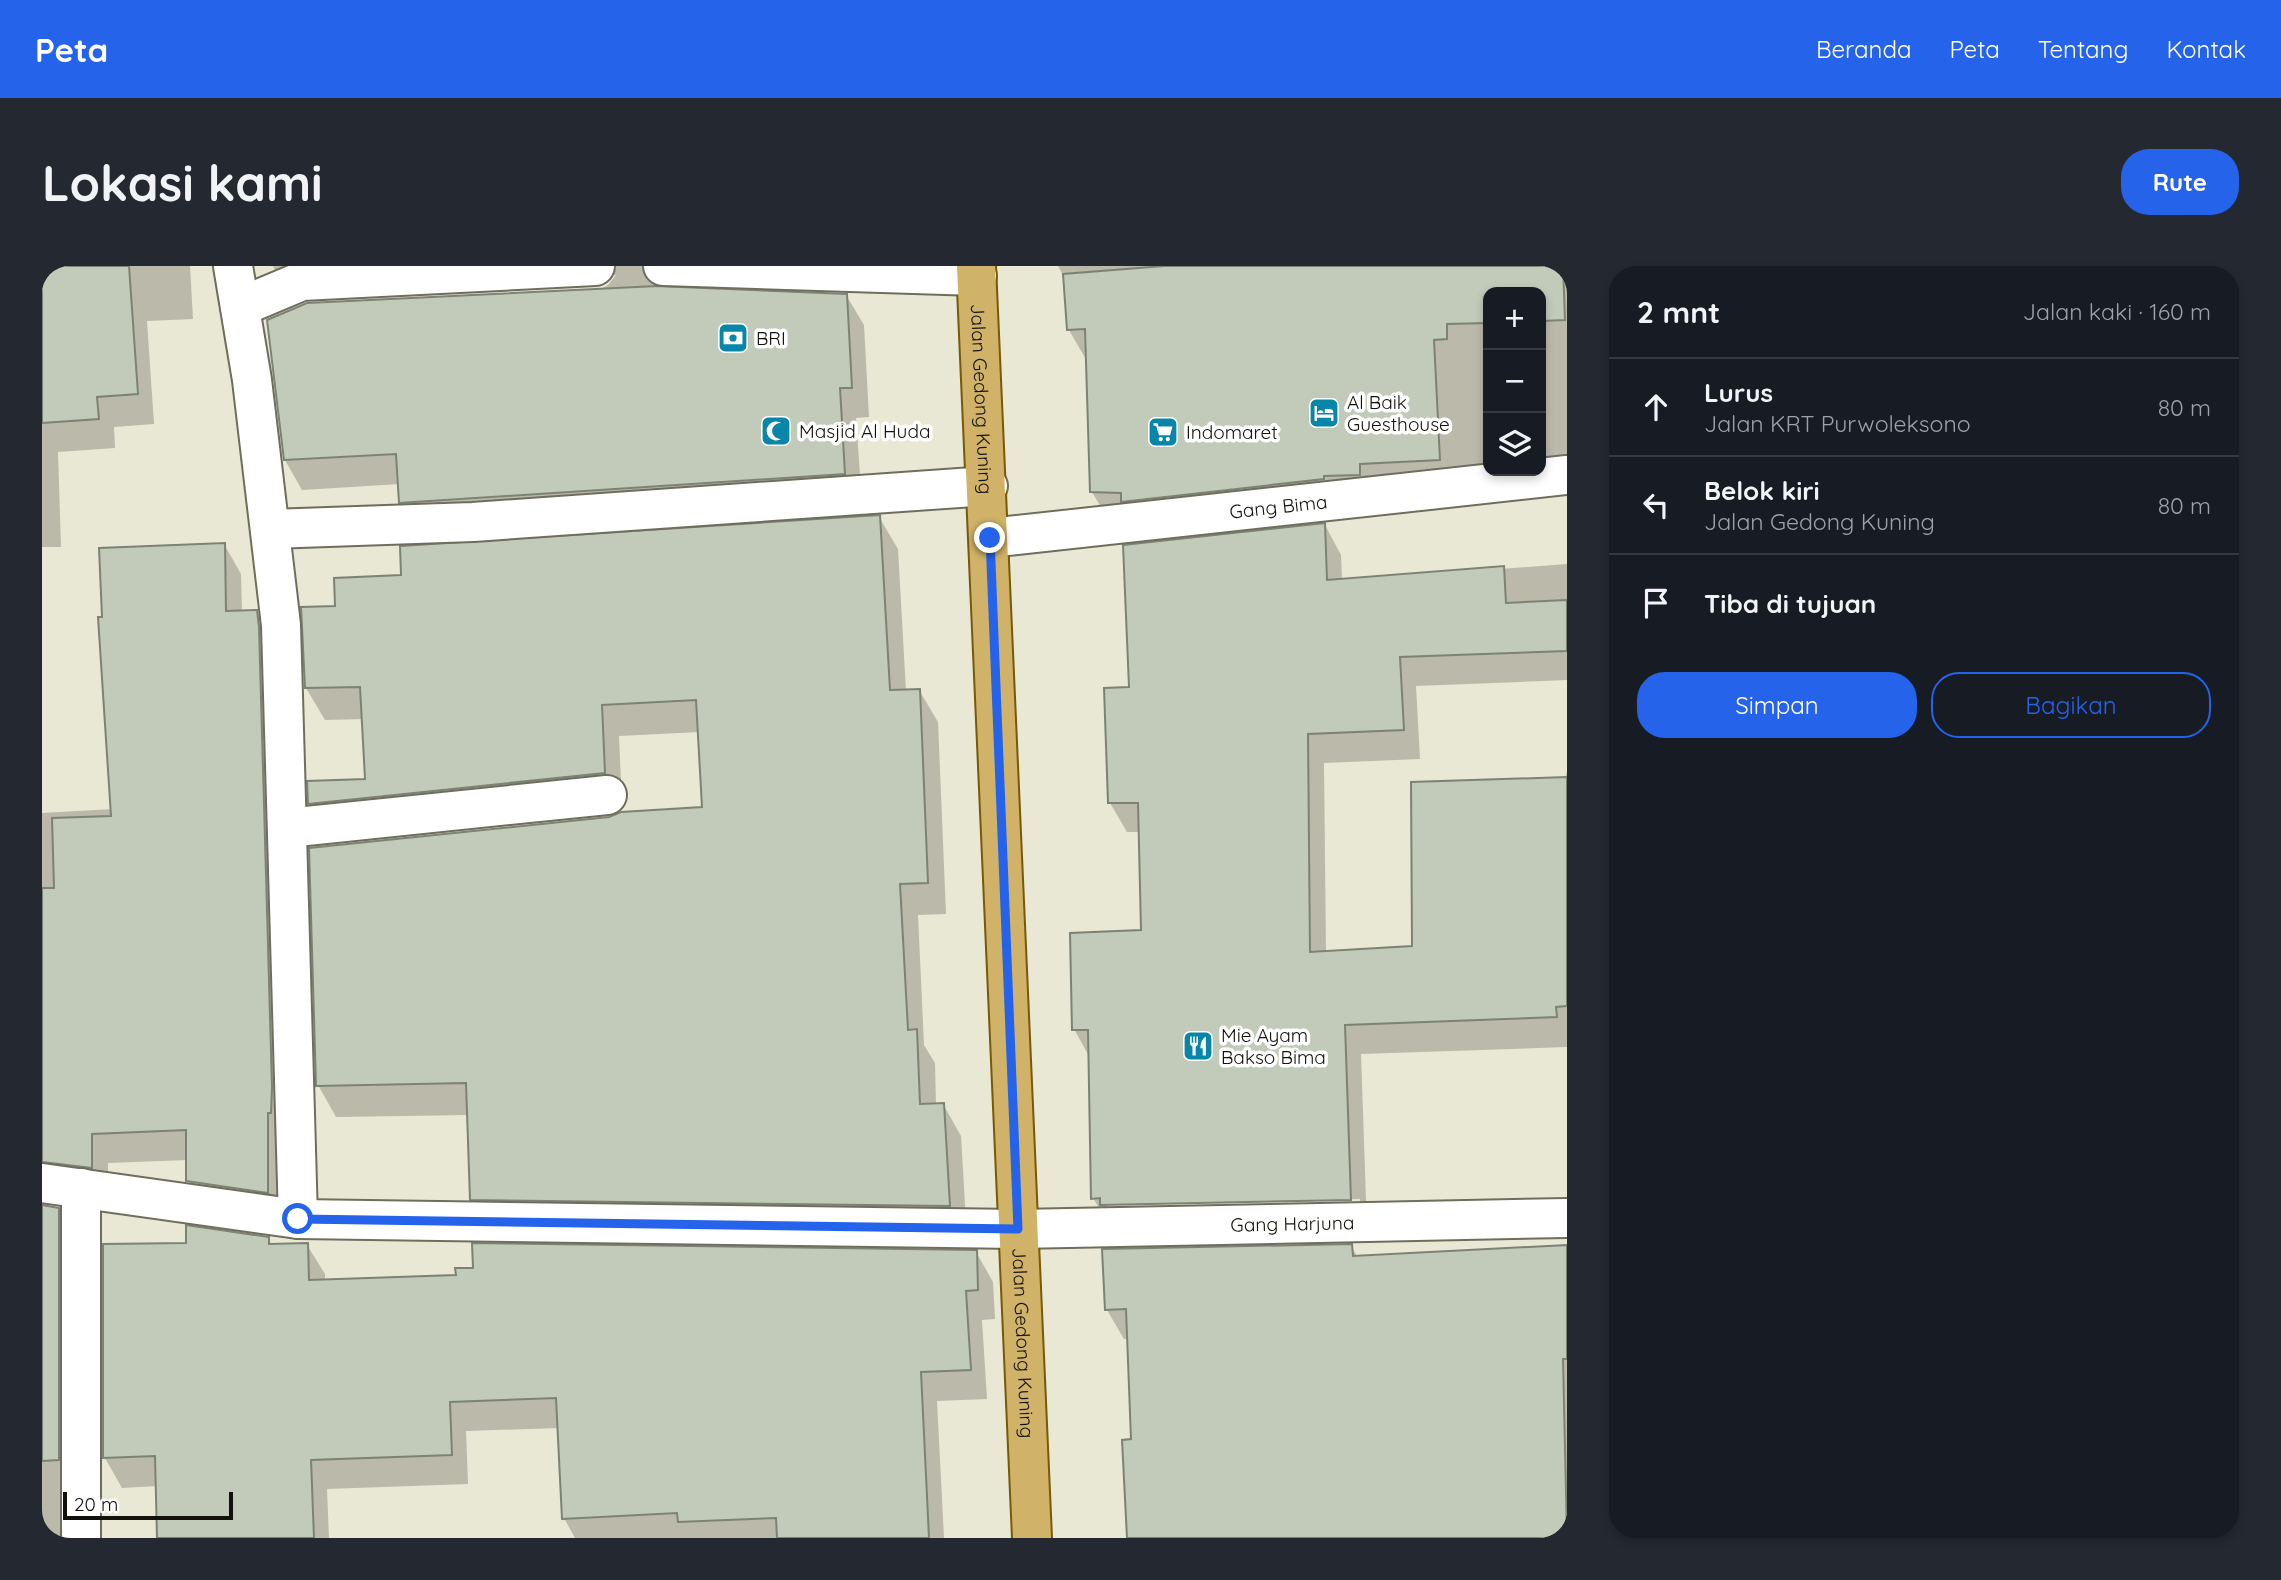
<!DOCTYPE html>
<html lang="id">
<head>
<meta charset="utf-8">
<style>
	:root { --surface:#171b24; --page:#242831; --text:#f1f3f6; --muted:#9ea1a6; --line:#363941; --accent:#2563eb }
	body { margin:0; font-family:Quicksand,sans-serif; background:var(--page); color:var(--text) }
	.controls { position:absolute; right:21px; top:21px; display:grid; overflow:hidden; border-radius:14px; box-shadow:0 4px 10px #0003 }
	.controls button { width:63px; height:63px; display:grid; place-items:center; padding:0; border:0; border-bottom:2px solid var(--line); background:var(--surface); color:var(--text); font:35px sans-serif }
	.scale { position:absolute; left:21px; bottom:18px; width:170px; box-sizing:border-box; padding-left:7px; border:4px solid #12110b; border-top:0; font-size:19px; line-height:24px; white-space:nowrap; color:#12110b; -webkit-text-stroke:5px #fff; paint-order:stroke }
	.stop { position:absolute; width:21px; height:21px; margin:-16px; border:5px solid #2563eb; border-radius:50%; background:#fff }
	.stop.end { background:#2563eb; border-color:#fff; box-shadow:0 2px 7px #0008 }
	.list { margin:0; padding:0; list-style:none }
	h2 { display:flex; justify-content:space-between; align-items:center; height:91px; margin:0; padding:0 28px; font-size:30px }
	h2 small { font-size:23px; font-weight:400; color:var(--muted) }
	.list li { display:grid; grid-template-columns:46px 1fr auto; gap:21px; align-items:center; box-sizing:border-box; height:98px; padding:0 28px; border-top:2px solid var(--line) }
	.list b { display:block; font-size:26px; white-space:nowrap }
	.list p { margin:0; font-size:23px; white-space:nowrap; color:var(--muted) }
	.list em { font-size:23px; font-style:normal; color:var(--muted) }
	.actions { display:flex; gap:14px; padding:21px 28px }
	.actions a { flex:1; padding:16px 0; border:2px solid var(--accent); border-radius:28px; text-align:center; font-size:24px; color:var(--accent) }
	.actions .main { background:var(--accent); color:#fff }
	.icon { flex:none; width:38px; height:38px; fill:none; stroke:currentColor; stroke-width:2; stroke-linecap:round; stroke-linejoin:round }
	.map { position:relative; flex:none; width:1525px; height:1272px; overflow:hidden; border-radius:28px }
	header { display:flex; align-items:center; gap:42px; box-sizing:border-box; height:98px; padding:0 35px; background:var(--accent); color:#fff }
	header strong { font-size:33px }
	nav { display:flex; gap:38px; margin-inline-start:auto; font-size:24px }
	.intro { display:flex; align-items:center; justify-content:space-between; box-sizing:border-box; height:168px; padding:0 42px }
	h1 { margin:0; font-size:49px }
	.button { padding:18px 32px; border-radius:28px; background:var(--accent); color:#fff; font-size:24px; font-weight:700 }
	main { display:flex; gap:42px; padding:0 42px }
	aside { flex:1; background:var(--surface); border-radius:28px; box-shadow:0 4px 10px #0003 }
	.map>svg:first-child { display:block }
	.shadow { fill:#0003; fill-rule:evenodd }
	.building { fill:#c2cab9; stroke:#7c8374; stroke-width:2 }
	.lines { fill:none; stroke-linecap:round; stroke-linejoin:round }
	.minor-casing { stroke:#6f6e5d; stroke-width:42 }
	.primary-casing { stroke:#795806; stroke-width:42 }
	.minor { stroke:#fff; stroke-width:38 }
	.primary { stroke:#d0b268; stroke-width:38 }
	.route { stroke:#2563eb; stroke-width:9 }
	.labels { text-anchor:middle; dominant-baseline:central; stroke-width:7; stroke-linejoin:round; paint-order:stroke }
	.poi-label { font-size:19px; fill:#12110b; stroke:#fff; text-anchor:start }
	.street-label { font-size:19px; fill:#12110b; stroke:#fff }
</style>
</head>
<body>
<header>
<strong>Peta</strong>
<nav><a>Beranda</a><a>Peta</a><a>Tentang</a><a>Kontak</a></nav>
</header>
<div class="intro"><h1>Lokasi kami</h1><a class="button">Rute</a></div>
<main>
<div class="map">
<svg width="1525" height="1272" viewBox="0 0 1525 1272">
	<rect width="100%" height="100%" fill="#e9e8d5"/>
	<!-- shadow -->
	<g class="shadow">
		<path d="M0 0H148L151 53 105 55 112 158 72 161 73 182 16 186 19 281H0Z"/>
		<path d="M231 0H874L619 18 618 23 804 29 822 59 827 151 814 152 820 237 376 266 359 236 358 218 260 224 243 194 566 19 574 9 248 33Z"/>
		<path d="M1016 0H1525V221L1069 258 1050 226 1046 97 1027 64 1023 13ZM1446 26H1499V205H1446Z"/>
		<path d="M837 251 856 283 864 425 877 424 896 456 904 648 876 649 882 779 893 797 894 839 901 838 919 870 925 972 449 965 430 933 427 849 294 851 276 819 662 543 658 466 577 470 580 539 286 569 268 537 325 515 322 453 283 454 264 422 295 341 361 310Z"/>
		<path d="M1283 259 1299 289 1300 315 1525 298V414L1374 420 1378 493 1282 497 1284 687 1372 682 1523 513 1525 505V781L1319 788 1325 963 1068 961 1051 932 1048 792 1032 763 1100 666 1098 566H1085L1068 537 1089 422ZM1318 933V936L1065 941V938Z"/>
		<path d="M182 278 199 308 200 346 214 345 231 375 243 956 163 945 146 915V894L66 897V931L0 933V547L71 543Z"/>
		<path d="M0 939 16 943 33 973 29 1272H0Z"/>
		<path d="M226 973 230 979H265L283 1008V1016L934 986 951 1016 953 1053 940 1054 945 1133 895 1135 902 1272H533L522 1252 517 1162 424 1165 426 1218 285 1223 287 1272H117L116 1220 80 1222 63 1192 145 978Z"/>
		<path d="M1309 980 1316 992 1525 981V1272H1086L1091 1175 1087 1073H1082L1065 1044Z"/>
	</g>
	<!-- building -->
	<g class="building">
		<path d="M0 0H87L96 128 55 131 57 153 0 157Z"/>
		<path d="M1122 0H1521L1523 54 1499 55V26H1446V57L1405 58V73L1392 74 1398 194 1318 198V209L1282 210V213L1079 236V227L1048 226 1043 63 1025 64 1021 8Z"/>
		<path d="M615 20 805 28 810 122H798L803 208 357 237 354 188 242 194 225 54 265 37Z"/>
		<path d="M838 249 848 424 878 423 886 617 858 618 866 764 875 763 878 838 902 837 908 940 428 934 424 817 274 820 267 582 567 551 579 546 660 541 654 434 560 439 563 507 266 538 265 515 323 513 318 421 263 422 259 341 293 340 292 312 359 309 358 280Z"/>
		<path d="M1283 257 1285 314 1462 300 1464 337 1525 334V385L1358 391 1362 464 1266 468 1268 686 1370 680 1369 516 1525 511V740L1514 741 1515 751 1303 759 1309 934 1058 939V932L1049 933 1046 764H1030L1028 667 1099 664 1096 537H1066L1062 422 1087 421 1081 279Z"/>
		<path d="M183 277 184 345 215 344 217 361 230 821 229 847H226V927L144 915V864L50 868V902L0 896V622H12L10 552 69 550 56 351H60L57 282Z"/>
		<path d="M0 939 17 942V1194L0 1195Z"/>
		<path d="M144 959 227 971V978L266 977 267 1014 414 1009 413 1002H431L430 977 935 984 936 1024 924 1025 929 1104 879 1106 887 1272H735L734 1252 636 1256 635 1247 520 1253 514 1132 408 1136 410 1189 269 1194 272 1272H115L113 1190 61 1192V978L144 977Z"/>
		<path d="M1310 978 1311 990 1525 979V1093H1521L1525 1272H1085L1080 1174 1089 1173 1084 1043 1063 1044 1060 983Z"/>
	</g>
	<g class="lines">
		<!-- minor casing -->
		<g class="minor-casing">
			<g id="minor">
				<path d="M191 0 210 114 239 359 256 953"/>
				<path d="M621 0 935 10"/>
				<path d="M198 41 260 15 553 0"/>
				<path d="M228 263 431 256 946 220"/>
				<path id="s1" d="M948 272 1525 209"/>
				<path d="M245 562 565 529"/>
				<path id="s2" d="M0 917 256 953 976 963 1525 952"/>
				<path d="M39 1272V922"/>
			</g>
		</g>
		<!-- primary casing -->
		<g class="primary-casing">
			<g id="primary">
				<path id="s3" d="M934 0 990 1272"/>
			</g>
		</g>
		<!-- minor -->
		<use href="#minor" class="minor"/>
		<!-- primary -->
		<use href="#primary" class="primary"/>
	</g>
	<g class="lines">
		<!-- route -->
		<path class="route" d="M256 953 976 963 948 272"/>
	</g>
	<!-- icons -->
	<defs>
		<g id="bank-square" transform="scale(1.575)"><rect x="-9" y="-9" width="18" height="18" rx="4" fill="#0886a9" stroke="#fff"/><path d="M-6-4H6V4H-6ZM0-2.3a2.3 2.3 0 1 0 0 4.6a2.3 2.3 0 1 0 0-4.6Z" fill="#fff"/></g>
		<g id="hotel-square" transform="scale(1.575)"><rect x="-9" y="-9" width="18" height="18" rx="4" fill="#0886a9" stroke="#fff"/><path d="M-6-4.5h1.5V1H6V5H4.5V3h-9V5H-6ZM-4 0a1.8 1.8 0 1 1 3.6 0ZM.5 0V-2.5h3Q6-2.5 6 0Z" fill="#fff"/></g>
		<g id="mosque-square" transform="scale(1.575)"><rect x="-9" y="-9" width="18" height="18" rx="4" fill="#0886a9" stroke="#fff"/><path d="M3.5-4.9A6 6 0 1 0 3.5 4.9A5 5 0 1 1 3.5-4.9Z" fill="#fff"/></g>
		<g id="supermarket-square" transform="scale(1.575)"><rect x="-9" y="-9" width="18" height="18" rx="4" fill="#0886a9" stroke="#fff"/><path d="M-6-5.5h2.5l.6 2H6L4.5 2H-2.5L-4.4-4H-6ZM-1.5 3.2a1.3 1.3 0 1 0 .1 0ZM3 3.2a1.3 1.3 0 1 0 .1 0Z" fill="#fff"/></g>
		<g id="restaurant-square" transform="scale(1.575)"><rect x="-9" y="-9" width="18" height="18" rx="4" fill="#0886a9" stroke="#fff"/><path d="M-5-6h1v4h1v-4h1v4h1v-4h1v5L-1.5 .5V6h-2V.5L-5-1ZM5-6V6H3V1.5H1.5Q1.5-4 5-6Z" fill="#fff"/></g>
	</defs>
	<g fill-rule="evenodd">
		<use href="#bank-square" x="691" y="72"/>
		<use href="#hotel-square" x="1282" y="147"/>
		<use href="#mosque-square" x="734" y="165"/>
		<use href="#supermarket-square" x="1121" y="166"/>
		<use href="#restaurant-square" x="1156" y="780"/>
	</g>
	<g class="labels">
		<!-- poi labels -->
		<g class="poi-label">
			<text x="714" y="72">BRI</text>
			<text x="1305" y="136">Al Baik<tspan x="1305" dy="22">Guesthouse</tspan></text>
			<text x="757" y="165">Masjid Al Huda</text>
			<text x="1144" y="166">Indomaret</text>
			<text x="1179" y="769">Mie Ayam<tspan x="1179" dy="22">Bakso Bima</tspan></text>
		</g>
		<!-- street labels -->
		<g class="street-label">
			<text stroke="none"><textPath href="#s3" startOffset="133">Jalan Gedong Kuning</textPath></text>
			<text stroke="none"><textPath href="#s1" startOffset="290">Gang Bima</textPath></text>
			<text stroke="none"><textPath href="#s2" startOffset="1253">Gang Harjuna</textPath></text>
			<text stroke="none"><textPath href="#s3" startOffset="1078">Jalan Gedong Kuning</textPath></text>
		</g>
	</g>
</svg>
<div class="controls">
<button>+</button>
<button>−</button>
<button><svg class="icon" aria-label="layers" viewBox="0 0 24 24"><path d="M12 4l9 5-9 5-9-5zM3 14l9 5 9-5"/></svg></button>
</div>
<div class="scale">20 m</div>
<div class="stop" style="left:256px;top:953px"></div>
<div class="stop end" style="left:948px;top:272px"></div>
</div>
<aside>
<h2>2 mnt<small>Jalan kaki · 160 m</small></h2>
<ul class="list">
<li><svg class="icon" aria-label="ahead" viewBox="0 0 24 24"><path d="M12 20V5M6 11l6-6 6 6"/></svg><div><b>Lurus</b><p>Jalan KRT Purwoleksono</p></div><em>80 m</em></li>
<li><svg class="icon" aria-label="left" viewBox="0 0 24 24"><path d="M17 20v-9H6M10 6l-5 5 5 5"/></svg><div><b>Belok kiri</b><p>Jalan Gedong Kuning</p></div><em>80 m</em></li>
<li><svg class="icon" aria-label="arrive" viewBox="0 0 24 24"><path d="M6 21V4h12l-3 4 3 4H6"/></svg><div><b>Tiba di tujuan</b></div></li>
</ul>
<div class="actions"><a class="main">Simpan</a><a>Bagikan</a></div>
</aside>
</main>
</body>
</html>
